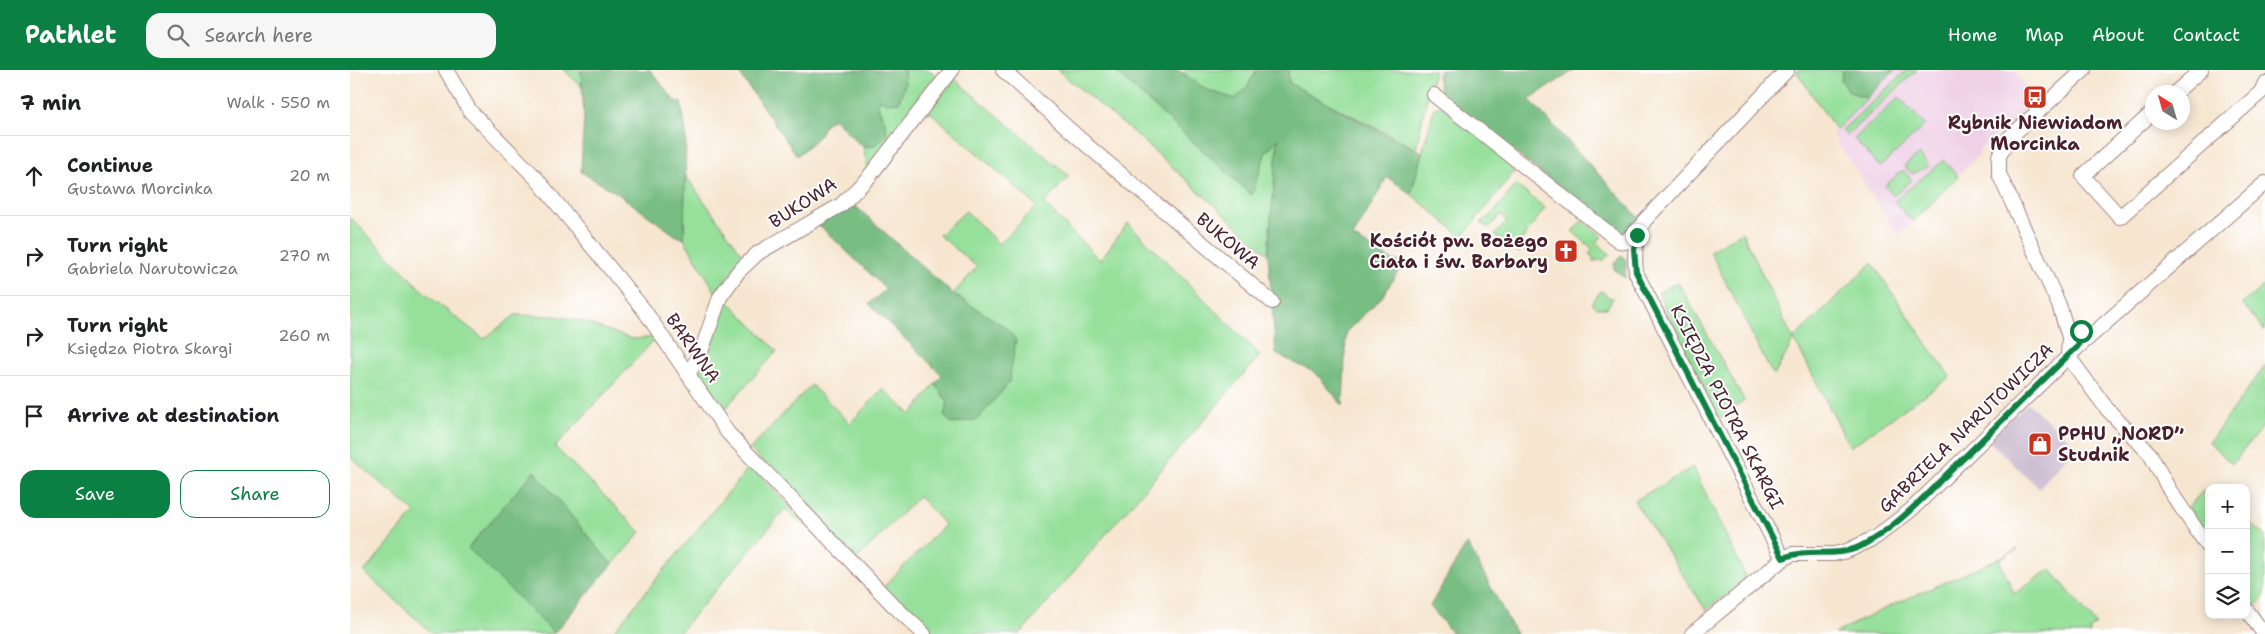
<!DOCTYPE html>
<html lang="en">
<head>
<meta charset="utf-8">
<style>
	:root { --surface:#fff; --page:#f6f6f6; --text:#202124; --muted:#757577; --line:#e0e0e0; --accent:#0b8043 }
	body { margin:0; font-family:"Shantell Sans",sans-serif; background:var(--page); color:var(--text) }
	.controls { position:absolute; right:15px; bottom:15px; display:grid; overflow:hidden; border-radius:10px; box-shadow:0 2px 12px #0003 }
	.controls button { width:45px; height:45px; display:grid; place-items:center; padding:0; border:0; border-bottom:1px solid var(--line); background:var(--surface); color:var(--text); font:25px sans-serif }
	.compass { position:absolute; left:1795px; top:15px; width:45px; height:45px; border-radius:50%; background:var(--surface); box-shadow:0 2px 12px #0003; rotate:323deg }
	.stop { position:absolute; width:15px; height:15px; margin:-11px; border:4px solid #0b8043; border-radius:50%; background:#fff }
	.stop.end { background:#0b8043; border-color:#fff; box-shadow:0 1px 5px #0008 }
	.list { margin:0; padding:0; list-style:none }
	h2 { display:flex; justify-content:space-between; align-items:center; height:65px; margin:0; padding:0 20px; font-size:21px }
	h2 small { font-size:16px; font-weight:400; color:var(--muted) }
	.list li { display:grid; grid-template-columns:32px 1fr auto; gap:15px; align-items:center; box-sizing:border-box; height:80px; padding:0 20px; border-top:1px solid var(--line) }
	.list b { display:block; font-size:19px; white-space:nowrap }
	.list p { margin:0; font-size:16px; white-space:nowrap; color:var(--muted) }
	.list em { font-size:16px; font-style:normal; color:var(--muted) }
	.actions { display:flex; gap:10px; padding:15px 20px }
	.actions a { flex:1; padding:11px 0; border:1px solid var(--accent); border-radius:15px; text-align:center; font-size:18px; color:var(--accent) }
	.actions .main { background:var(--accent); color:#fff }
	.icon { flex:none; width:28px; height:28px; fill:none; stroke:currentColor; stroke-width:2; stroke-linecap:round; stroke-linejoin:round }
	.map { position:relative; flex:none; width:1915px; height:564px; overflow:hidden }
	header { display:flex; align-items:center; gap:30px; box-sizing:border-box; height:70px; padding:0 25px; background:var(--accent); color:#fff }
	header strong { font-size:24px }
	nav { display:flex; gap:28px; margin-inline-start:auto; font-size:18px }
	.search { width:350px; height:45px; background:var(--page); display:flex; align-items:center; gap:12px; box-sizing:border-box; padding:0 18px; border-radius:15px; color:var(--muted); font-size:19px }
	main { display:flex }
	aside { flex:1; background:var(--surface) }
	.map>svg:first-child { display:block }
	.built { fill:#efd0e6 }
	.industrial { fill:#cdbed2 }
	.green { fill:#96e09b; stroke:#708063 }
	.forest { fill:#78be83; stroke:#616e57 }
	.lines { fill:none; stroke-linecap:round; stroke-linejoin:round }
	.minor-casing { stroke:#a0827e; stroke-width:16 }
	.minor { stroke:#fff; stroke-width:14 }
	.route { stroke:#0b8043; stroke-width:6 }
	.labels { text-anchor:middle; dominant-baseline:central; stroke-width:4; stroke-linejoin:round; paint-order:stroke }
	.poi-label { font-size:18px; font-weight:bold; fill:#4a1f2b; stroke:#fff }
	.street-label { font-size:18px; fill:#4a1f2b; stroke:#fff }
</style>
</head>
<body>
<header>
<strong>Pathlet</strong>
<div class="search"><svg class="icon" aria-label="search" viewBox="0 0 24 24"><circle cx="10" cy="10" r="6"/><path d="M15 15l6 6"/></svg>Search here</div>
<nav><a>Home</a><a>Map</a><a>About</a><a>Contact</a></nav>
</header>
<main>
<aside>
<h2>7 min<small>Walk · 550 m</small></h2>
<ul class="list">
<li><svg class="icon" aria-label="ahead" viewBox="0 0 24 24"><path d="M12 20V5M6 11l6-6 6 6"/></svg><div><b>Continue</b><p>Gustawa Morcinka</p></div><em>20 m</em></li>
<li><svg class="icon" aria-label="right" viewBox="0 0 24 24"><path d="M7 20v-9h11M14 6l5 5-5 5"/></svg><div><b>Turn right</b><p>Gabriela Narutowicza</p></div><em>270 m</em></li>
<li><svg class="icon" aria-label="right" viewBox="0 0 24 24"><path d="M7 20v-9h11M14 6l5 5-5 5"/></svg><div><b>Turn right</b><p>Księdza Piotra Skargi</p></div><em>260 m</em></li>
<li><svg class="icon" aria-label="arrive" viewBox="0 0 24 24"><path d="M6 21V4h12l-3 4 3 4H6"/></svg><div><b>Arrive at destination</b></div></li>
</ul>
<div class="actions"><a class="main">Save</a><a>Share</a></div>
</aside>
<div class="map">
<svg width="1915" height="564" viewBox="0 0 1915 564">
	<rect width="100%" height="100%" fill="#fff"/>
	<filter id="ink" filterUnits="userSpaceOnUse"><feTurbulence type="fractalNoise" baseFrequency=".02" numOctaves="2"/><feDisplacementMap in="SourceGraphic" scale="10" xChannelSelector="R" yChannelSelector="G"/><feConvolveMatrix kernelMatrix="1 2 1 2 8 2 1 2 1" color-interpolation-filters="sRGB"/></filter>
	<filter id="wash" filterUnits="userSpaceOnUse"><feTurbulence type="fractalNoise" baseFrequency=".0096" numOctaves="4" result="noise"/><feDisplacementMap in="SourceGraphic" scale="20" xChannelSelector="R" yChannelSelector="G"/><feGaussianBlur stdDeviation="1.12" result="paint"/><feColorMatrix in="noise" values="0 0 0 0 0 0 0 0 0 0 0 0 0 0 0 0 0 1.4 0 .05"/><feComposite in="paint" operator="in"/></filter>
	<g filter="url(#wash)">
		<rect width="100%" height="100%" fill="#f6e6d0"/>
		<!-- built -->
		<path class="built" d="M1545 0H1664L1684 27 1673 35 1675 39 1629 80 1630 83 1549 166 1482 64Z"/>
		<!-- industrial -->
		<path class="industrial" d="M1678 333 1726 376 1689 418 1638 370Z"/>
		<!-- green -->
		<g class="green">
			<path d="M214 0H231L232 17Z"/>
			<path d="M554 0H580L589 9 518 102 513 76C519 76 522 74 528 71 548 58 525 45 528 29L555 8Z"/>
			<path d="M707 0H764L901 124 915 84 928 69 918 184 789 67Z"/>
			<path d="M836 0H907L897 17 885 29 857 20 833 3Z"/>
			<path d="M938 0H1085L1078 22 1066 79 939 13Z"/>
			<path d="M1448 0H1493L1491 10 1500 22 1517 28 1486 60 1446 1Z"/>
			<path d="M1557 0H1567L1497 65 1492 60Z"/>
			<path d="M602 7 719 106 694 134 750 190 778 153 910 285 670 564H580L533 517 595 455 569 426 506 490 400 379 461 315 500 353 533 319 561 345 585 314 598 332 602 354 628 349 638 335 655 257 603 224 627 197 589 165 616 141 649 174 687 136 580 42 576 44Z"/>
			<path d="M1549 27 1575 55 1530 97 1504 69Z"/>
			<path d="M1091 36 1168 97 1112 167 1061 124 1084 38Z"/>
			<path d="M1569 84 1579 96 1562 104 1554 96Z"/>
			<path d="M1594 90 1608 106 1563 152 1544 131Z"/>
			<path d="M1553 100 1562 110 1544 126 1535 116Z"/>
			<path d="M335 105 394 186 366 223 334 169Z"/>
			<path d="M1166 115 1195 138 1168 175 1169 183 1145 165 1157 151 1150 145 1139 158 1131 153 1137 147 1139 148Z"/>
			<path d="M0 147 76 224 134 269 165 245 205 246 231 251 282 269 307 267 205 377 291 462 262 495 184 401 203 564H83L14 502 65 442 0 387Z"/>
			<path d="M1232 150 1252 166 1246 173 1260 184 1254 190 1242 191 1244 188 1239 184 1243 179 1223 162Z"/>
			<path d="M1392 162 1443 269 1522 193 1600 307 1500 377 1444 269 1424 306 1418 296 1360 181Z"/>
			<path d="M1328 212 1394 330 1369 350 1308 223Z"/>
			<path d="M1915 215V261L1892 234Z"/>
			<path d="M1251 221 1260 228H1263L1257 238H1247L1241 233Z"/>
			<path d="M376 229 427 281 372 342 349 307Z"/>
			<path d="M1915 296V354L1882 394 1859 372Z"/>
			<path d="M400 396 458 454 456 457 435 439 328 564H261Z"/>
			<path d="M1343 397 1397 509 1356 540 1284 431Z"/>
			<path d="M1853 421 1859 424V469L1838 437Z"/>
			<path d="M1896 451 1915 464V526L1903 539 1896 528Z"/>
			<path d="M1668 479 1649 489 1664 524 1700 499 1746 554 1740 559V564H1484C1543 532 1607 509 1668 479Z"/>
		</g>
		<!-- forest -->
		<g class="forest">
			<path d="M231 0H300L325 31 331 32 336 61 334 169 325 165 267 123 231 102 234 46Z"/>
			<path d="M387 0H554L555 15 549 32 537 33 528 29C525 46 549 57 528 73 521 78 515 77 508 73L484 48 475 54 469 66 447 86Z"/>
			<path d="M764 0H828L857 20 885 29 897 17 907 0H938L939 13 1038 66 1072 82 1061 124 1037 107 1003 167 1043 191 1054 192 1032 227 996 262 993 336 966 303 926 284 918 184 928 69 915 84 902 125Z"/>
			<path d="M1090 0H1225L1179 29 1290 149 1275 164 1267 162 1091 25 1087 6Z"/>
			<path d="M1493 0H1545L1517 28 1500 22 1491 10Z"/>
			<path d="M501 132 603 224 655 257 666 270 659 313 628 349 602 354 594 345 598 332 585 314 592 305 519 234 536 219 467 153Z"/>
			<path d="M1272 185 1276 190 1275 208 1264 199V193Z"/>
			<path d="M184 401 262 495 204 563 118 478Z"/>
			<path d="M1117 473 1166 564H1103L1080 536Z"/>
		</g>
	</g>
	<g filter="url(#ink)">
		<g class="lines">
			<!-- minor casing -->
			<g class="minor-casing">
				<g id="minor">
					<path d="M96 0 120 41 186 108 294 240 378 363 543 535 574 564"/>
					<path d="M653 0 739 77 922 232"/>
					<path d="M1734 0 1659 68 1649 86V104L1709 235 1719 267 1718 286 1757 339 1800 384 1820 421 1859 478"/>
					<path d="M1826 22 1851 0"/>
					<path d="M1084 25 1269 171 1275 172 1288 159"/>
					<path d="M1802 43 1733 106 1770 147 1911 22 1915 13"/>
					<path d="M339 303 351 282 370 227 388 202 408 183 491 135 518 108 602 0"/>
					<path d="M1433 489 1286 203C1284 182 1285 169 1294 151L1437 0"/>
					<path d="M1896 539 1914 564"/>
					<path d="M1342 564 1433 489 1442 484H1484L1497 481 1526 467 1561 440 1728 277 1915 113"/>
				</g>
			</g>
			<!-- minor -->
			<use href="#minor" class="minor"/>
		</g>
	</g>
	<g class="lines" filter="url(#ink)">
		<!-- route -->
		<path class="route" d="M1287 165 1284 179 1286 202 1433 488C1458 477 1485 489 1511 476 1543 460 1570 431 1595 406 1640 363 1683 319 1728 276L1730 268 1726 257 1731 261"/>
	</g>
	<!-- icons -->
	<defs>
		<g id="bus-square" transform="scale(1.25)"><rect x="-9" y="-9" width="18" height="18" rx="4" fill="#c8321e" stroke="#fff"/><path d="M-5-6H5V4H4V6H2V4H-2V6H-4V4H-5ZM-3.5-4V0h7V-4ZM-3.5 1.2v1.5H-2V1.2ZM2 1.2v1.5H3.5V1.2Z" fill="#fff"/></g>
		<g id="church-square" transform="scale(1.25)"><rect x="-9" y="-9" width="18" height="18" rx="4" fill="#c8321e" stroke="#fff"/><path d="M-1.2-6h2.4v3.5h3.3v2.4h-3.3V6h-2.4V-.1h-3.3v-2.4h3.3Z" fill="#fff"/></g>
		<g id="shop-square" transform="scale(1.25)"><rect x="-9" y="-9" width="18" height="18" rx="4" fill="#c8321e" stroke="#fff"/><path d="M-5-2.5h2.3a2.7 3.5 0 0 1 5.4 0H5L5.5 6h-11ZM-1.5-2.5h3a1.5 2.3 0 0 0-3 0Z" fill="#fff"/></g>
	</defs>
	<g fill-rule="evenodd">
		<use href="#bus-square" x="1685" y="27"/>
		<use href="#church-square" x="1216" y="181"/>
		<use href="#shop-square" x="1690" y="374"/>
	</g>
	<g class="labels">
		<!-- poi labels -->
		<g class="poi-label">
			<text x="1685" y="53">Rybnik Niewiadom<tspan x="1685" dy="21">Morcinka</tspan></text>
			<text x="1198" y="171" text-anchor="end">Kościół pw. Bożego<tspan x="1198" dy="21">Ciała i św. Barbary</tspan></text>
			<text x="1708" y="364" text-anchor="start">PPHU „NORD”<tspan x="1708" dy="21">Studnik</tspan></text>
		</g>
		<!-- street labels -->
		<g class="street-label">
			<text transform="translate(453 133) rotate(-33)">BUKOWA</text>
			<text transform="translate(878 171) rotate(40)">BUKOWA</text>
			<text transform="translate(343 278) rotate(55)">BARWNA</text>
			<text transform="translate(1377 337) rotate(63)">KSIĘDZA PIOTRA SKARGI</text>
			<text transform="translate(1616 358) rotate(-44)">GABRIELA NARUTOWICZA</text>
		</g>
	</g>
</svg>
<div class="controls">
<button>+</button>
<button>−</button>
<button><svg class="icon" aria-label="layers" viewBox="0 0 24 24"><path d="M12 4l9 5-9 5-9-5zM3 14l9 5 9-5"/></svg></button>
</div>
<svg class="compass" viewBox="-18 -18 36 36"><path d="M0-13l5 13h-10z" fill="#e53935"/><path d="M0 13l5-13h-10z" fill="#757577"/></svg>
<div class="stop" style="left:1731px;top:261px"></div>
<div class="stop end" style="left:1287px;top:165px"></div>
</div>
</main>
</body>
</html>
